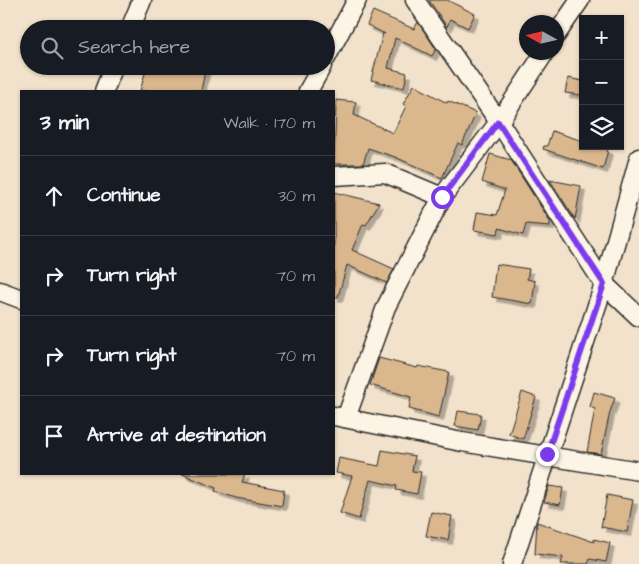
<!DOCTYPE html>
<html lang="en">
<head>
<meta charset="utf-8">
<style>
	:root { --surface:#171b24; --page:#20242c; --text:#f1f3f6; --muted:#9ea1a6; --line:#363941 }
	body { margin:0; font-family:"Architects Daughter",sans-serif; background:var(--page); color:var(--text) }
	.controls { position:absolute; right:15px; top:15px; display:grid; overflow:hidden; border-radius:0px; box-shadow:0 1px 4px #0004 }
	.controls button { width:45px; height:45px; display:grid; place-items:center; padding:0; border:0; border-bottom:1px solid var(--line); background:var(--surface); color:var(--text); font:25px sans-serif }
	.compass { position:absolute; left:519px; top:15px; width:45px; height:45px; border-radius:50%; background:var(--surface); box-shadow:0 1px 4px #0004; rotate:278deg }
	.stop { position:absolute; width:15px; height:15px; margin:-11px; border:4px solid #7c3aed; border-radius:50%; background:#fff }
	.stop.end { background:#7c3aed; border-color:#fff; box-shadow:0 1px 5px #0008 }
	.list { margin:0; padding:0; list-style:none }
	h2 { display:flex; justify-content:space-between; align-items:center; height:65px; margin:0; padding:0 20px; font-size:21px }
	h2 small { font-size:16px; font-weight:400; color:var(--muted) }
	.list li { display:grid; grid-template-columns:32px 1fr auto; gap:15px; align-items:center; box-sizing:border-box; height:80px; padding:0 20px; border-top:1px solid var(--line) }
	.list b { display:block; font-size:19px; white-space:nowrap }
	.list em { font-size:16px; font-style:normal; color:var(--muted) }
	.icon { flex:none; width:28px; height:28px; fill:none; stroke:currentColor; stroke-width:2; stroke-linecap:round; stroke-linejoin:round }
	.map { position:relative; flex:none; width:639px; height:564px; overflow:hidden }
	.search { position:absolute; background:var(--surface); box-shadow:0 1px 4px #0004; left:20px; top:20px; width:315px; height:55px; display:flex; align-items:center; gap:12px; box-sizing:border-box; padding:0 18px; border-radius:28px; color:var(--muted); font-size:19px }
	.panel { position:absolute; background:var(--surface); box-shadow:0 1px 4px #0004; left:20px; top:90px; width:315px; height:385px; border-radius:0px }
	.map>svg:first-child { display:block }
	.building { fill:#dbb78d; stroke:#2b2b2b; filter:url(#shadow) }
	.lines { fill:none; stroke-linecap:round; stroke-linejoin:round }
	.minor-casing { stroke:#2b2b2b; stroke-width:21 }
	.minor { stroke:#fcf5e5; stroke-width:18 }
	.route { stroke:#7c3aed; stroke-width:6 }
</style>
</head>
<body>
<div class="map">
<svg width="639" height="564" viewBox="0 0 639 564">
	<defs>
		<filter id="shadow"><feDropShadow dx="4.5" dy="4.5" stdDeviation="0" flood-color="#0004"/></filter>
	</defs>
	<rect width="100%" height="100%" fill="#f2e2cb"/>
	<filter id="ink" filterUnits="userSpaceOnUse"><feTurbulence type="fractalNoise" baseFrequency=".02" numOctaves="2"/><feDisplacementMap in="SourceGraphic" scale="10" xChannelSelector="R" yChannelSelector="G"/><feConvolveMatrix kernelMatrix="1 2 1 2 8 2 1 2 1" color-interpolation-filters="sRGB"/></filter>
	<g filter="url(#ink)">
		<!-- building -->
		<g class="building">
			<path d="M429 0H447L475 14 468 28 450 19 447 27Z"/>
			<path d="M373 11 414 29 418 22 436 49 432 56 395 38 388 68 407 73 404 88 371 80 383 33 385 34 367 25Z"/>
			<path d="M147 66H206L201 91H140Z"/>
			<path d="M568 78 583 81 581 95 565 93Z"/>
			<path d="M414 85 447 103 448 101 476 113 462 145 458 143 442 178 395 157 368 148 363 164H334L336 100 356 102 354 115 393 133 406 106 403 104Z"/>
			<path d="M552 131 583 141V146H598L608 150 603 169 543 149 544 146H547Z"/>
			<path d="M490 154 511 160 550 221V226L526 224 523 235 499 228 498 234 474 230 477 212 497 215 505 190 482 182Z"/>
			<path d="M550 180 581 186 575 219Z"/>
			<path d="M334 192 379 203 366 225 363 224 352 250 394 269 387 283 347 265 338 297H334Z"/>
			<path d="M496 264 529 269 527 279 535 281 532 304 492 297Z"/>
			<path d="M379 358 417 368 418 366 449 372 439 417 409 409 411 397 370 385Z"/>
			<path d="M522 392 536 397 523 439 509 434Z"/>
			<path d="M594 392 615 398 610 412 601 454 587 452 595 409 590 407Z"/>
			<path d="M458 411 481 414 478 430 455 426Z"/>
			<path d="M382 450 415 456 412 471 421 472 417 494 396 490 397 486 370 480 359 519 340 513 352 476 336 473 339 458 379 466Z"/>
			<path d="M182 474H245L242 482 284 490 282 506 236 498 215 491 216 488Z"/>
			<path d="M549 486 563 488 560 505 544 502Z"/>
			<path d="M607 495 633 500 627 532 601 527Z"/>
			<path d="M431 512 452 516 448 540 426 536Z"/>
			<path d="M537 522 594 542V539L610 543 606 562 590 559 588 564H561L563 557 535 554Z"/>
		</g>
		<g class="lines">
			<!-- minor casing -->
			<g class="minor-casing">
				<g id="minor">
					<path d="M415 0 499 122 604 284 639 317"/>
					<path d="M130 29 142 0"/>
					<path d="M556 35 580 0"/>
					<path d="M326 58 357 0"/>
					<path d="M104 91 114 66"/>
					<path d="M308 91 322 66"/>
					<path d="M334 176 385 173 442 197"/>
					<path d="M0 291 21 299"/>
					<path d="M334 416 462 442 639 471"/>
					<path d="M346 418 386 307 442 197 499 122 545 52"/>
					<path d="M512 564 604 284 639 158"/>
				</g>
			</g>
			<!-- minor -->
			<use href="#minor" class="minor"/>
		</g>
	</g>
	<g class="lines" filter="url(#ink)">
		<!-- route -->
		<path class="route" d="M442 197 498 122 604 284 547 454"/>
	</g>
</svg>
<div class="controls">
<button>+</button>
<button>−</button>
<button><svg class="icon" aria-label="layers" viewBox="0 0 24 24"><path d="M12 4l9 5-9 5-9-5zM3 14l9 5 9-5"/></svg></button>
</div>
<svg class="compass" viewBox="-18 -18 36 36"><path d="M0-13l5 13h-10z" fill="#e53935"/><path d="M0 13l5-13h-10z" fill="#9ea1a6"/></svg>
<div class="stop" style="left:442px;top:197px"></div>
<div class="stop end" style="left:547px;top:454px"></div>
<div class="search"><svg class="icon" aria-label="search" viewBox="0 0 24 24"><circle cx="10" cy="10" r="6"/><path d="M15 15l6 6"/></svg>Search here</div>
<section class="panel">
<h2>3 min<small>Walk · 170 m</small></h2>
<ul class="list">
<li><svg class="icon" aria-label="ahead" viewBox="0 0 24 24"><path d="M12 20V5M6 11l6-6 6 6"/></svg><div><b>Continue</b></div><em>30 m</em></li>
<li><svg class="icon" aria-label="right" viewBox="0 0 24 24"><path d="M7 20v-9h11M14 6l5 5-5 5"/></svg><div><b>Turn right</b></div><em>70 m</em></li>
<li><svg class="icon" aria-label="right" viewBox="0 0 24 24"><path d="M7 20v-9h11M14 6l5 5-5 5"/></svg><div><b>Turn right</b></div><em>70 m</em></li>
<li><svg class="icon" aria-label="arrive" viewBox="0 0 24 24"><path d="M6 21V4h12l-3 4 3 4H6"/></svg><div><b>Arrive at destination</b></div></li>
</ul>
</section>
</div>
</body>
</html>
